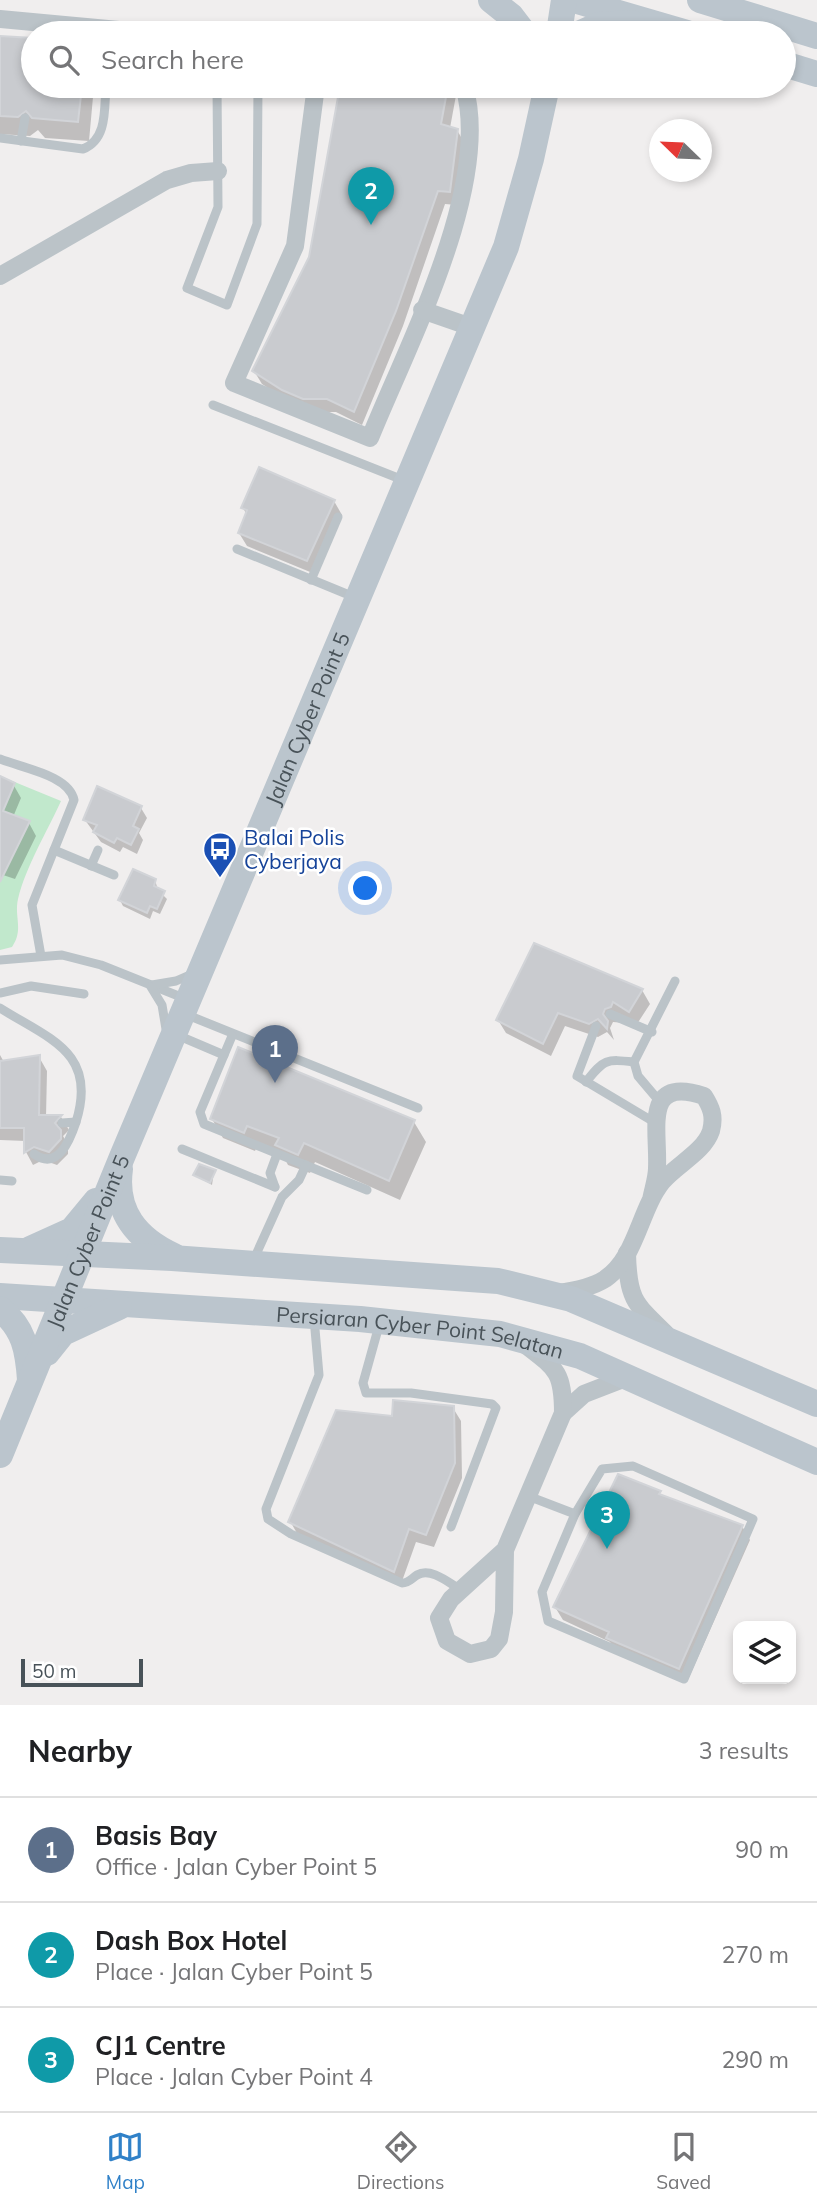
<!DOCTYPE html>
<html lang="en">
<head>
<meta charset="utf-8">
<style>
	:root { --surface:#fff; --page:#f6f6f6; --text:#202124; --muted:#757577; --line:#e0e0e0; --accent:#3081c8 }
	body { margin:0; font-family:Mulish,sans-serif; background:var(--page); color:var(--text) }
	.controls { position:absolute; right:21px; bottom:21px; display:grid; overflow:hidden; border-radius:14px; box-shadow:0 4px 10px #0003 }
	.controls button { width:63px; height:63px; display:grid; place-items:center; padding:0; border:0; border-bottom:2px solid var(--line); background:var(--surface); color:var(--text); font:35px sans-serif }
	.compass { position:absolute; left:649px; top:119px; width:63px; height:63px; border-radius:50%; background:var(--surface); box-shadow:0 4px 10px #0003; rotate:293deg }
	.scale { position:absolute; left:21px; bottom:18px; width:122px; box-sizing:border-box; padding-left:7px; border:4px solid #485258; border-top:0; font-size:19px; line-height:24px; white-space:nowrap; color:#485258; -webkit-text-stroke:5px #fff; paint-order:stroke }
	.you { position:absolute; left:366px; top:889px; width:24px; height:24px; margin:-18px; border:5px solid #fff; border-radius:50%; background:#1a73e8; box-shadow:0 0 0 10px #1a73e833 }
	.badge { display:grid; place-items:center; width:46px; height:46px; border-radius:50%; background:var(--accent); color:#fff; font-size:23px; font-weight:700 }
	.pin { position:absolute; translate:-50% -58px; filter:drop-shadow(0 2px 4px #0008) }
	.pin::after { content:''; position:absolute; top:37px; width:24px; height:21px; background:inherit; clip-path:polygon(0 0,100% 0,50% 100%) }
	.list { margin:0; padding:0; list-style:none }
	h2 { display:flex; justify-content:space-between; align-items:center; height:91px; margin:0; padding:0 28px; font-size:30px }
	h2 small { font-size:23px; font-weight:400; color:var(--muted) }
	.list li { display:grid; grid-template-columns:46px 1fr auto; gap:21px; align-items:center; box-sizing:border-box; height:105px; padding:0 28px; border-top:2px solid var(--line) }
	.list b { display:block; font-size:26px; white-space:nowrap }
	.list p { margin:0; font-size:23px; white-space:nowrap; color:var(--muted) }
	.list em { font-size:23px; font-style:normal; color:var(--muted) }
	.icon { flex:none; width:38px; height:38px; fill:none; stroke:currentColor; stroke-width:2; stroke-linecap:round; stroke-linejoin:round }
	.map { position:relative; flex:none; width:817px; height:1705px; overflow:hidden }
	.search { position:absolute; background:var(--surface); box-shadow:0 4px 10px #0003; left:21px; right:21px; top:21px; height:77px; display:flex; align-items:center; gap:18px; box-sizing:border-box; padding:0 24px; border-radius:38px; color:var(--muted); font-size:26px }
	.sheet { height:406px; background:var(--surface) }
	nav { display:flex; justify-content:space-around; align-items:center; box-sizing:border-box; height:98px; border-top:2px solid var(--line); background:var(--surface); font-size:19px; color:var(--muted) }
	nav a { display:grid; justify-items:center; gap:4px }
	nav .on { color:var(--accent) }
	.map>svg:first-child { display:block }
	.green { fill:#c1e8cc }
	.shadow { fill:#0003 }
	.building { fill:#c9cbcf; stroke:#d2d4d8; stroke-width:2 }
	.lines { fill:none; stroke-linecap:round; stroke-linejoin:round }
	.lane { stroke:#bbc3c8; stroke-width:9 }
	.street { stroke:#bbc3c8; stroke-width:18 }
	.secondary { stroke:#bbc5cd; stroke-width:26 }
	.labels { text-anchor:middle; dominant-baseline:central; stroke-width:5; stroke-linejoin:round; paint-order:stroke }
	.street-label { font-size:21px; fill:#485258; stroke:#fff }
	.transit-label { font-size:21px; fill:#164399; stroke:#fff; text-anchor:start }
</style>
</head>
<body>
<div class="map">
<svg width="817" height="1705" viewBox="0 0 817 1705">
	<rect width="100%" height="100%" fill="#f0eeee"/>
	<!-- green -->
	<path class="green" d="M0 776 61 801C47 832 26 866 18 899 14 917 24 930 12 947L0 950Z"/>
	<!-- shadow -->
	<g class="shadow">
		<path d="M0 38 33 40V86H94L89 141 45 138 38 130 30 136 0 134Z"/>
		<path d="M341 86H454L457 90 450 128 457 130 465 144 457 205 445 204 403 326 362 425 336 412H312L291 403 262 384 254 371 310 257Z"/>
		<path d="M334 501 342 515 315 574 247 546 239 533 247 515 243 508Z"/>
		<path d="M0 778 13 784 21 798 13 817 29 823 36 836 15 879 0 874Z"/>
		<path d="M141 808 147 818 139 833 143 840 137 854 123 847 120 852 101 842 85 820Z"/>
		<path d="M155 880 158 890 167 899 160 914 153 911 150 919 123 906 120 900Z"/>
		<path d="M642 990 650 1004 637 1024 613 1022 610 1028 614 1040 607 1032 598 1037 565 1026 551 1056 506 1033 498 1020Z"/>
		<path d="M239 1049 414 1122 426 1142 400 1200 315 1162 310 1173 288 1165 282 1153 258 1144 255 1151 223 1138 212 1119Z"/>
		<path d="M0 1055 4 1062 39 1057 47 1071 46 1117H61L69 1130 63 1136 68 1145V1154L57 1165 43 1160 33 1165 26 1152V1141L0 1140Z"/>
		<path d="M214 1172 212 1185 195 1175Z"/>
		<path d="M453 1408 461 1421 462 1478 434 1547 416 1542 401 1584 298 1535 290 1521Z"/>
		<path d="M659 1493 662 1497 742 1526 750 1540 687 1682 616 1652 610 1642 563 1620 555 1607Z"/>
	</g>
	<!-- building -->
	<g class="building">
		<path d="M0 36 33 38V86H82L78 122 32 118 26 111 18 117 0 116Z"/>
		<path d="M340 86H448L441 124 458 129 450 192 438 191 396 311 354 412 327 399H303L282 390 252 371 309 257Z"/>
		<path d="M259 467 335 500 307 561 238 533 247 510 241 508Z"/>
		<path d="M0 776 15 783 3 811 30 821 0 882Z"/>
		<path d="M97 786 142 806 133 826 139 829 131 845 117 838 114 843 93 832 97 825 83 820Z"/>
		<path d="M133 869 156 879 154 886 165 891 157 909 150 906 147 913 118 900Z"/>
		<path d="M534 943 643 989 629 1012 613 1002 611 1007 605 1009 603 1014 608 1021 607 1029 598 1019 589 1024 558 1013 543 1044 496 1020Z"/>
		<path d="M238 1047 415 1120 389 1181 304 1143 298 1155 275 1145 279 1138 247 1126 244 1133 210 1119Z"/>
		<path d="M40 1055 39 1115H62L55 1123 61 1130V1139L49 1152 34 1147 24 1153V1128H0V1061Z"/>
		<path d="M199 1164 216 1170 210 1183 193 1175Z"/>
		<path d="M393 1400 454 1406 455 1463 426 1535 409 1529 394 1572 288 1522 336 1410 392 1416Z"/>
		<path d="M618 1474 661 1491 659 1494 743 1525 679 1669 606 1638 609 1632 553 1607Z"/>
	</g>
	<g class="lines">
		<!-- lane -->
		<g class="lane">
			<path d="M217 86 218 207 187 288 227 305 257 224 258 86"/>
			<path d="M0 138 83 149C108 139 104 108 106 86"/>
			<path d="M21 141 25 118"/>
			<path d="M213 405 403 480"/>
			<path d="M237 549 354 597"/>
			<path d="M311 580 338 517"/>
			<path d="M0 759C22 768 69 775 74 800L32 905 41 956"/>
			<path d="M54 850 114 875"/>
			<path d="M91 866 98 850"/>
			<path d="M0 960 62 955 101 965 186 999"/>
			<path d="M152 985 176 981 192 974"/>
			<path d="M151 987 162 1005 166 1029"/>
			<path d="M0 993 31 986 84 994"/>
			<path d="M0 1008C49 1039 98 1052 76 1122"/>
			<path d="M185 1014 418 1108"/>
			<path d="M610 1014 652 1032"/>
			<path d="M596 1026 577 1076 654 1122"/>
			<path d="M177 1035 224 1055"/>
			<path d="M232 1036 200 1112 204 1124 367 1190"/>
			<path d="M586 1082C604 1059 606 1059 634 1062"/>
			<path d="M660 1102 638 1076 634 1062 675 981"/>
			<path d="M182 1149 275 1187"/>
			<path d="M34 1154C58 1171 70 1140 76 1122L62 1123"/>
			<path d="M0 1180 12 1181"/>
			<path d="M275 1187 270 1173 277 1154"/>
			<path d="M254 1259 282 1197 299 1180 306 1165"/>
			<path d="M314 1318 319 1375 266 1509 268 1519 291 1534 402 1583C409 1583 411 1579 417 1575 431 1567 449 1583 461 1590"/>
			<path d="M380 1322 363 1383 366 1393H411L492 1404 496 1408 451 1527"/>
			<path d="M633 1466 753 1519 684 1679 548 1621 542 1592 575 1514 602 1469Z"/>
			<path d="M528 1496 575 1514"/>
		</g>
		<!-- street -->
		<g class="street">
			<path d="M0 19 151 33"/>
			<path d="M316 86 295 246 234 383 370 438C407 346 493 184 464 86"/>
			<path d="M0 276 167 180 191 173 218 171"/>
			<path d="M422 310 474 328"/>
			<path d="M627 1253C628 1299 634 1303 666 1334"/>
			<path d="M558 1293C573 1291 591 1288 605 1279 637 1257 639 1211 662 1182 676 1165 704 1152 711 1131 715 1116 711 1107 704 1096 642 1075 659 1130 657 1168 657 1178 653 1189 651 1200"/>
			<path d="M563 1413 584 1394 628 1377"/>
			<path d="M505 1550 451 1599 439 1618 447 1641 470 1654 491 1649 499 1639 504 1612 505 1550 563 1413C563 1373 557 1369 527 1346"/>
		</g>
		<!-- secondary -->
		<g class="secondary">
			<path d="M491 0 511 16 524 33"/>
			<path d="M574 0 687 33"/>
			<path d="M700 0 817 36"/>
			<path d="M559 33 564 0"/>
			<path d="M581 33 599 25 632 23"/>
			<path d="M784 64 817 74"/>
			<path d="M120 1169C114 1212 137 1239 174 1256"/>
			<path d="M30 1249 72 1230 96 1201"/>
			<path d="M0 1250 172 1258 498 1281 571 1299 817 1404"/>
			<path id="s1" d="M0 1296 360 1319 500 1334 580 1356 817 1462"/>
			<path d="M0 1309C24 1328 28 1350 30 1380"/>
			<path d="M47 1353 63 1333 119 1307"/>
			<path id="s2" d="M0 1455 122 1157 506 247 531 159 547 86"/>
		</g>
	</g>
	<!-- icons -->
	<defs>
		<g id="bus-pin" transform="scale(1.75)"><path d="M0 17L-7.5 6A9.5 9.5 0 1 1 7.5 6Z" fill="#1a4fb4" stroke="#fff"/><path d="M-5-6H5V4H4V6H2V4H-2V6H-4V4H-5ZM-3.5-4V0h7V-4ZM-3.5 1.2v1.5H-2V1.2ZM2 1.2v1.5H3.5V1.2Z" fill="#fff"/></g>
	</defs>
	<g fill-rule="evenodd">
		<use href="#bus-pin" x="220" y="849"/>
	</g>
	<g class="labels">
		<!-- street labels -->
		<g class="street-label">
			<text stroke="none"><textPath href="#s2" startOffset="798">Jalan Cyber Point 5</textPath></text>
			<text stroke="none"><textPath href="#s2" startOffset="231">Jalan Cyber Point 5</textPath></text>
			<text stroke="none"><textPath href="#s1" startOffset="422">Persiaran Cyber Point Selatan</textPath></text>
		</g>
		<!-- transit labels -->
		<g class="transit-label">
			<text x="244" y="837">Balai Polis<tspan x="244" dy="24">Cyberjaya</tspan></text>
		</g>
	</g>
</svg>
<div class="controls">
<button><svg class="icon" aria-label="layers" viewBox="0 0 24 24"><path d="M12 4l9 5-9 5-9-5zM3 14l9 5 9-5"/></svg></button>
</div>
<svg class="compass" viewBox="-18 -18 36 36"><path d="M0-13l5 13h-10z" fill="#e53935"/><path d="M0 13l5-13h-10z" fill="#757577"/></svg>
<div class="scale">50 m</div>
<div class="you"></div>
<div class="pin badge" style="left:275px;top:1083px;background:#5c6f8a">1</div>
<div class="pin badge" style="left:371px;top:225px;background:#0f9aa8">2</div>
<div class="pin badge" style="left:607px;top:1549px;background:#0f9aa8">3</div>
<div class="search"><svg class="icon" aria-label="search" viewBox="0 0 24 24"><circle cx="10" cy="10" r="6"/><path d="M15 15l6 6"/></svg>Search here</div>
</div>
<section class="sheet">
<h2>Nearby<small>3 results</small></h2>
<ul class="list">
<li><span class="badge" style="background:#5c6f8a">1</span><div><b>Basis Bay</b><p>Office · Jalan Cyber Point 5</p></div><em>90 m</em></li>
<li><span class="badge" style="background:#0f9aa8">2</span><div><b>Dash Box Hotel</b><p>Place · Jalan Cyber Point 5</p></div><em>270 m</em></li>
<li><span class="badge" style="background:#0f9aa8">3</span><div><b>CJ1 Centre</b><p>Place · Jalan Cyber Point 4</p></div><em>290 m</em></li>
</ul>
</section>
<nav>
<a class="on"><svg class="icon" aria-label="map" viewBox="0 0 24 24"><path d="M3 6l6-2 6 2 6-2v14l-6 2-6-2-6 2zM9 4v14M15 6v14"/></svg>Map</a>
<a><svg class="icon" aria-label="directions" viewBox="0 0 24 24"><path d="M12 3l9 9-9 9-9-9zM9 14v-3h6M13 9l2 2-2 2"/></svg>Directions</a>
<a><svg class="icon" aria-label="saved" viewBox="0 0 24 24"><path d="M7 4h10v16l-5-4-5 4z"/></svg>Saved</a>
</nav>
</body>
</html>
